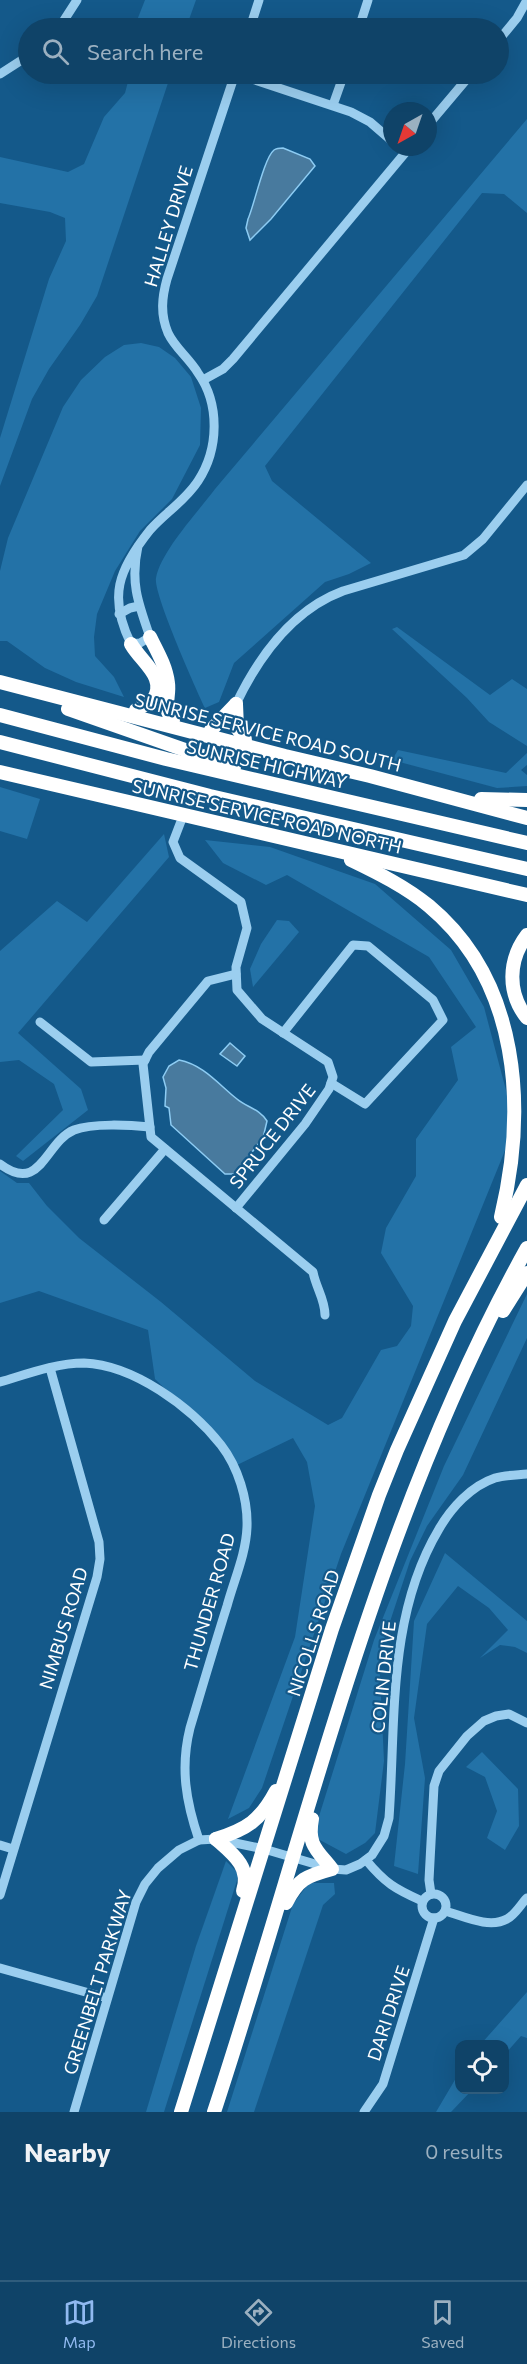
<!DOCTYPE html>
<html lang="en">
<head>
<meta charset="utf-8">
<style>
	:root { --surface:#0f4368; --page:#1d4e71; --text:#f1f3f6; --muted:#9bb0c0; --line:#2f5c7c; --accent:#90b9f0 }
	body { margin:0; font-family:Commissioner,sans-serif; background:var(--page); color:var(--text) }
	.controls { position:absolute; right:18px; bottom:18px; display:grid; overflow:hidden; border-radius:12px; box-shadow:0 6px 24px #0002 }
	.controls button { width:54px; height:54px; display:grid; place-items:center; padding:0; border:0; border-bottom:2px solid var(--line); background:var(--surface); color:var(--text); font:30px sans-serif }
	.compass { position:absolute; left:383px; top:102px; width:54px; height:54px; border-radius:50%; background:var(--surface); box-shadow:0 6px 24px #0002; rotate:220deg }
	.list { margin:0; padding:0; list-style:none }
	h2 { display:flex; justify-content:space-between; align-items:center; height:78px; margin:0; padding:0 24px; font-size:26px }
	h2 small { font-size:20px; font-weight:400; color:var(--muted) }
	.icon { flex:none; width:33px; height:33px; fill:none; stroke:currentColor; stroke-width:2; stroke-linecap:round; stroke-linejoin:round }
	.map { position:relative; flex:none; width:527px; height:2112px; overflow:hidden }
	.search { position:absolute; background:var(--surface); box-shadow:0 6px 24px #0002; left:18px; right:18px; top:18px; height:66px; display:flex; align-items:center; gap:15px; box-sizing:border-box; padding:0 21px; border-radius:33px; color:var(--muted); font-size:22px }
	.sheet { height:168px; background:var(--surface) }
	nav { display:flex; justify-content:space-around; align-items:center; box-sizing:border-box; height:84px; border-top:2px solid var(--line); background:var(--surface); font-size:16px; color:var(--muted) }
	nav a { display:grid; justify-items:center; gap:3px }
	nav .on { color:var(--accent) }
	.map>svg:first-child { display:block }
	.green { fill:#2372a7 }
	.water { fill:#487a9e; stroke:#8dccf3; stroke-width:1.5 }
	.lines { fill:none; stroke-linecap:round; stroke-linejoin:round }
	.minor { stroke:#9bceef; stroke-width:9 }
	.highway { stroke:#fff; stroke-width:14 }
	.labels { text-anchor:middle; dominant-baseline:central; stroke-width:4.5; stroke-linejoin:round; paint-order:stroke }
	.street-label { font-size:18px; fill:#fff; stroke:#14598a }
</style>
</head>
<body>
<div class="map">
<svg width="527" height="2112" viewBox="0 0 527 2112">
	<rect width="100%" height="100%" fill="#14598a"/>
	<!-- green -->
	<g class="green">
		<path d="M145 0H196L186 28H134Z"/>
		<path d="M130 74H171L97 296 80 325 49 369 32 399 0 486V438L49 279 66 241 65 218 50 212 0 203V157L68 172 84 164 104 117 125 93Z"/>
		<path d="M527 119V213L504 194 482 193 265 466 272 481 371 563 349 574 325 582 234 663 219 702 205 708C196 689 153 593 156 578 161 551 198 512 215 489Z"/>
		<path d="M141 343 159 347 175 358 191 377 201 408 200 445 172 499 140 531 115 571 97 614 94 637 95 656 114 677 124 697 76 682 45 668 7 641H0V571L8 538 63 407 81 380 105 357 124 345Z"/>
		<path d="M397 627 490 695 512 679 527 689V746L489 722 467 698 392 629Z"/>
		<path d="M398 750 506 773 527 753V765L521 770 527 775V786L497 788 392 760Z"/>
		<path d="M0 787 40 799 27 839 0 831Z"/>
		<path d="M164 834 169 857 18 1033 81 1089 88 1110 23 1161 16 1156 63 1110 54 1084 19 1060 0 1062V951L57 901 87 922Z"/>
		<path d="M205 840 270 847 375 884 451 950 484 1007 512 1113 506 1148 341 1554 262 1788 249 1808 228 1819 295 1637 315 1506 307 1462 293 1438 237 1465 228 1450 155 1379 148 1330 39 1291 0 1303V1171L17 1183H29L47 1206 79 1238 161 1302 255 1381 328 1425 342 1418 381 1350 397 1346 411 1326 413 1306 381 1253 386 1228 416 1176V1139L458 1080 451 1047 476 1027 429 957 287 875 266 885 223 863Z"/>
		<path d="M277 920 289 921 299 932 253 987 250 969 261 944Z"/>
		<path d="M527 1294V1338L463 1475 427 1526 410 1561 379 1655 384 1761 375 1833 365 1843 346 1854 318 1839 316 1826 374 1640 444 1466Z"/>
		<path d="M445 1553 527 1621V1653L515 1647 500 1645 480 1658 508 1630 489 1608 458 1586 427 1624 414 1718 425 1778 418 1874 394 1866 405 1764 414 1621Z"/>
		<path d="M482 1752 518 1789 519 1826 505 1850 487 1838 497 1811 485 1777 466 1767Z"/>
		<path d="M226 1861 239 1874 164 2112H146L196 1946Z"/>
		<path d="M309 1883H334L335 1894 323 1905 254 2112H227L293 1904Z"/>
		<path d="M527 1992V2038L521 2036 505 2054 504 2044H481Z"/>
		<path d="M459 2073 460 2090H472L451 2112H436Z"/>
	</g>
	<!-- water -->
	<g class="water">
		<path d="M283 148 310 159 315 166 271 219 250 240 246 228 248 219C254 206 264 158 274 150 277 148 279 148 283 148Z"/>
		<path d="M230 1043 245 1056 237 1066 220 1054Z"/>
		<path d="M179 1060C204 1065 218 1084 237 1099 246 1107 260 1109 267 1121L263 1138 235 1174H225L171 1125 169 1108 165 1106 166 1088 163 1077 169 1066Z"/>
	</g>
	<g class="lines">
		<!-- minor -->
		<g class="minor">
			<path d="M59 28 77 0"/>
			<path d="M250 28 259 0"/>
			<path d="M359 28 368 0"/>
			<path d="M498 41 517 18 527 0"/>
			<path d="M0 74 28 56"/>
			<path d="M237 74 351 112 370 122 392 141"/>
			<path d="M333 105 344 74"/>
			<path d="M428 125 471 74"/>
			<path d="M203 380 223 369 233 359 410 147"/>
			<path d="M138 546C130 582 138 603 150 637L140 643 131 644C108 597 118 570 150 530 165 513 185 501 198 481 219 449 220 404 198 373 189 358 175 348 168 333 160 314 162 297 167 279L235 74"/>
			<path d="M119 614 130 608 139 606"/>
			<path d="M236 704C259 656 292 610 343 591L464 555 483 539 527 485"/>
			<path d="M183 816 173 842 180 858 241 902 247 928 236 967 237 990 262 1019 328 1062 333 1077 329 1089 305 1124 236 1208"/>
			<path d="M236 974 208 981 149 1052 143 1064 151 1137 313 1272C316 1288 325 1299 325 1315"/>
			<path d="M40 1022 91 1062 145 1060"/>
			<path d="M283 1033 353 945 368 946 433 1000 443 1020 365 1104 331 1083"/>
			<path d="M0 1164C41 1195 45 1142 74 1130 92 1123 130 1125 150 1127"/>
			<path d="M104 1220 165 1149"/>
			<path d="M0 1382C27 1374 56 1363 84 1363 134 1365 191 1407 221 1445 238 1467 248 1499 247 1527 246 1554 234 1580 227 1606 214 1647 202 1688 190 1728 180 1768 186 1802 199 1840"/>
			<path d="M0 1845 13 1849"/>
			<path d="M366 1860C385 1883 395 1889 422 1901"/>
			<circle cx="434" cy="1906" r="12"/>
			<path d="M431 1894 429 1880 434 1786 439 1771 467 1736 484 1721 496 1716 509 1714 527 1723"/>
			<path d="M0 1895 97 1577 100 1559 99 1542 50 1368"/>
			<path d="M445 1911C463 1916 489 1929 507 1919 515 1915 521 1904 527 1898"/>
			<path d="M0 1968 107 1998"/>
			<path d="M74 2112 136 1902 145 1884 158 1868 179 1850 199 1840 216 1839 264 1849 332 1869 346 1870 360 1864 372 1855 384 1836 389 1818C396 1721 387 1616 439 1529 451 1508 471 1486 495 1478 505 1475 517 1475 527 1474"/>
			<path d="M364 2112 383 2084 434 1918"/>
		</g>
		<!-- highway -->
		<g class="highway">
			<path d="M150 637C157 651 166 666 168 683 170 697 162 708 173 720"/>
			<path d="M131 644C141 662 168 678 153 700L136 710"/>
			<path d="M0 682 285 756 370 776 527 818"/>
			<path d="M236 704 237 728 245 739"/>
			<path d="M68 709 234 767"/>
			<path d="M0 715 166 759 527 843"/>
			<path d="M211 730 236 704"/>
			<path d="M0 742 210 796 527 869"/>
			<path d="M0 772 527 895"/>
			<path d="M481 799 527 800"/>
			<path d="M351 860C378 873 406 887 429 906 520 982 527 1109 501 1217"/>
			<path d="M527 935C508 960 507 993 527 1018"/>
			<path d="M503 1311 527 1273"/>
			<path d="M216 1839C233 1854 251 1867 243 1891"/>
			<path d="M216 1839C247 1829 260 1821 276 1791"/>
			<path d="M286 1903C298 1879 306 1876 332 1869 317 1850 307 1845 312 1819"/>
			<path d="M181 2112 332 1629 379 1495 397 1450 455 1321 527 1185"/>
			<path d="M214 2112C310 1821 377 1517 527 1248"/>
		</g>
	</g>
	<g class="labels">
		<!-- street labels -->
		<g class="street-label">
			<text transform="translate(168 226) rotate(-73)">HALLEY DRIVE</text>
			<text transform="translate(268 732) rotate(14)">SUNRISE SERVICE ROAD SOUTH</text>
			<text transform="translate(267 764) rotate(13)">SUNRISE HIGHWAY</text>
			<text transform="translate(267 816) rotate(13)">SUNRISE SERVICE ROAD NORTH</text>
			<text transform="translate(272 1136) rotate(-52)">SPRUCE DRIVE</text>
			<text transform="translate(209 1602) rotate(-74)">THUNDER ROAD</text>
			<text transform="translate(63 1628) rotate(-73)">NIMBUS ROAD</text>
			<text transform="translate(313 1633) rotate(-72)">NICOLLS ROAD</text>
			<text transform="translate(383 1677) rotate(-84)">COLIN DRIVE</text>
			<text transform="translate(97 1982) rotate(-73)">GREENBELT PARKWAY</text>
			<text transform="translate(388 2013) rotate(-72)">DARI DRIVE</text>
		</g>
	</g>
</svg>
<div class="controls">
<button><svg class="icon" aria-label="locate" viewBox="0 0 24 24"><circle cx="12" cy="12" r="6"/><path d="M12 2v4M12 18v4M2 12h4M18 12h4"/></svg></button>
</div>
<svg class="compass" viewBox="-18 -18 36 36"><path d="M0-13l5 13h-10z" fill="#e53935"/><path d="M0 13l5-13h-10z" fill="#9bb0c0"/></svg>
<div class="search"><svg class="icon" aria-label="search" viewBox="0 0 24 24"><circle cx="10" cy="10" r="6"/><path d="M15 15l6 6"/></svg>Search here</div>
</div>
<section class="sheet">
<h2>Nearby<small>0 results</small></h2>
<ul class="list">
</ul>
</section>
<nav>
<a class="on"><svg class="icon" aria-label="map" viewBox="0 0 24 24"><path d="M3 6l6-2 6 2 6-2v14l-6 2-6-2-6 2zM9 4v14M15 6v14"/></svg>Map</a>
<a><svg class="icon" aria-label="directions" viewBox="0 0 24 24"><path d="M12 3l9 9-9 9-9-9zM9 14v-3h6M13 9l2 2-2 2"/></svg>Directions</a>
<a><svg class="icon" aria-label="saved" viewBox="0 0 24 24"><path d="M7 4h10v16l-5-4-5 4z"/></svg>Saved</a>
</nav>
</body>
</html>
